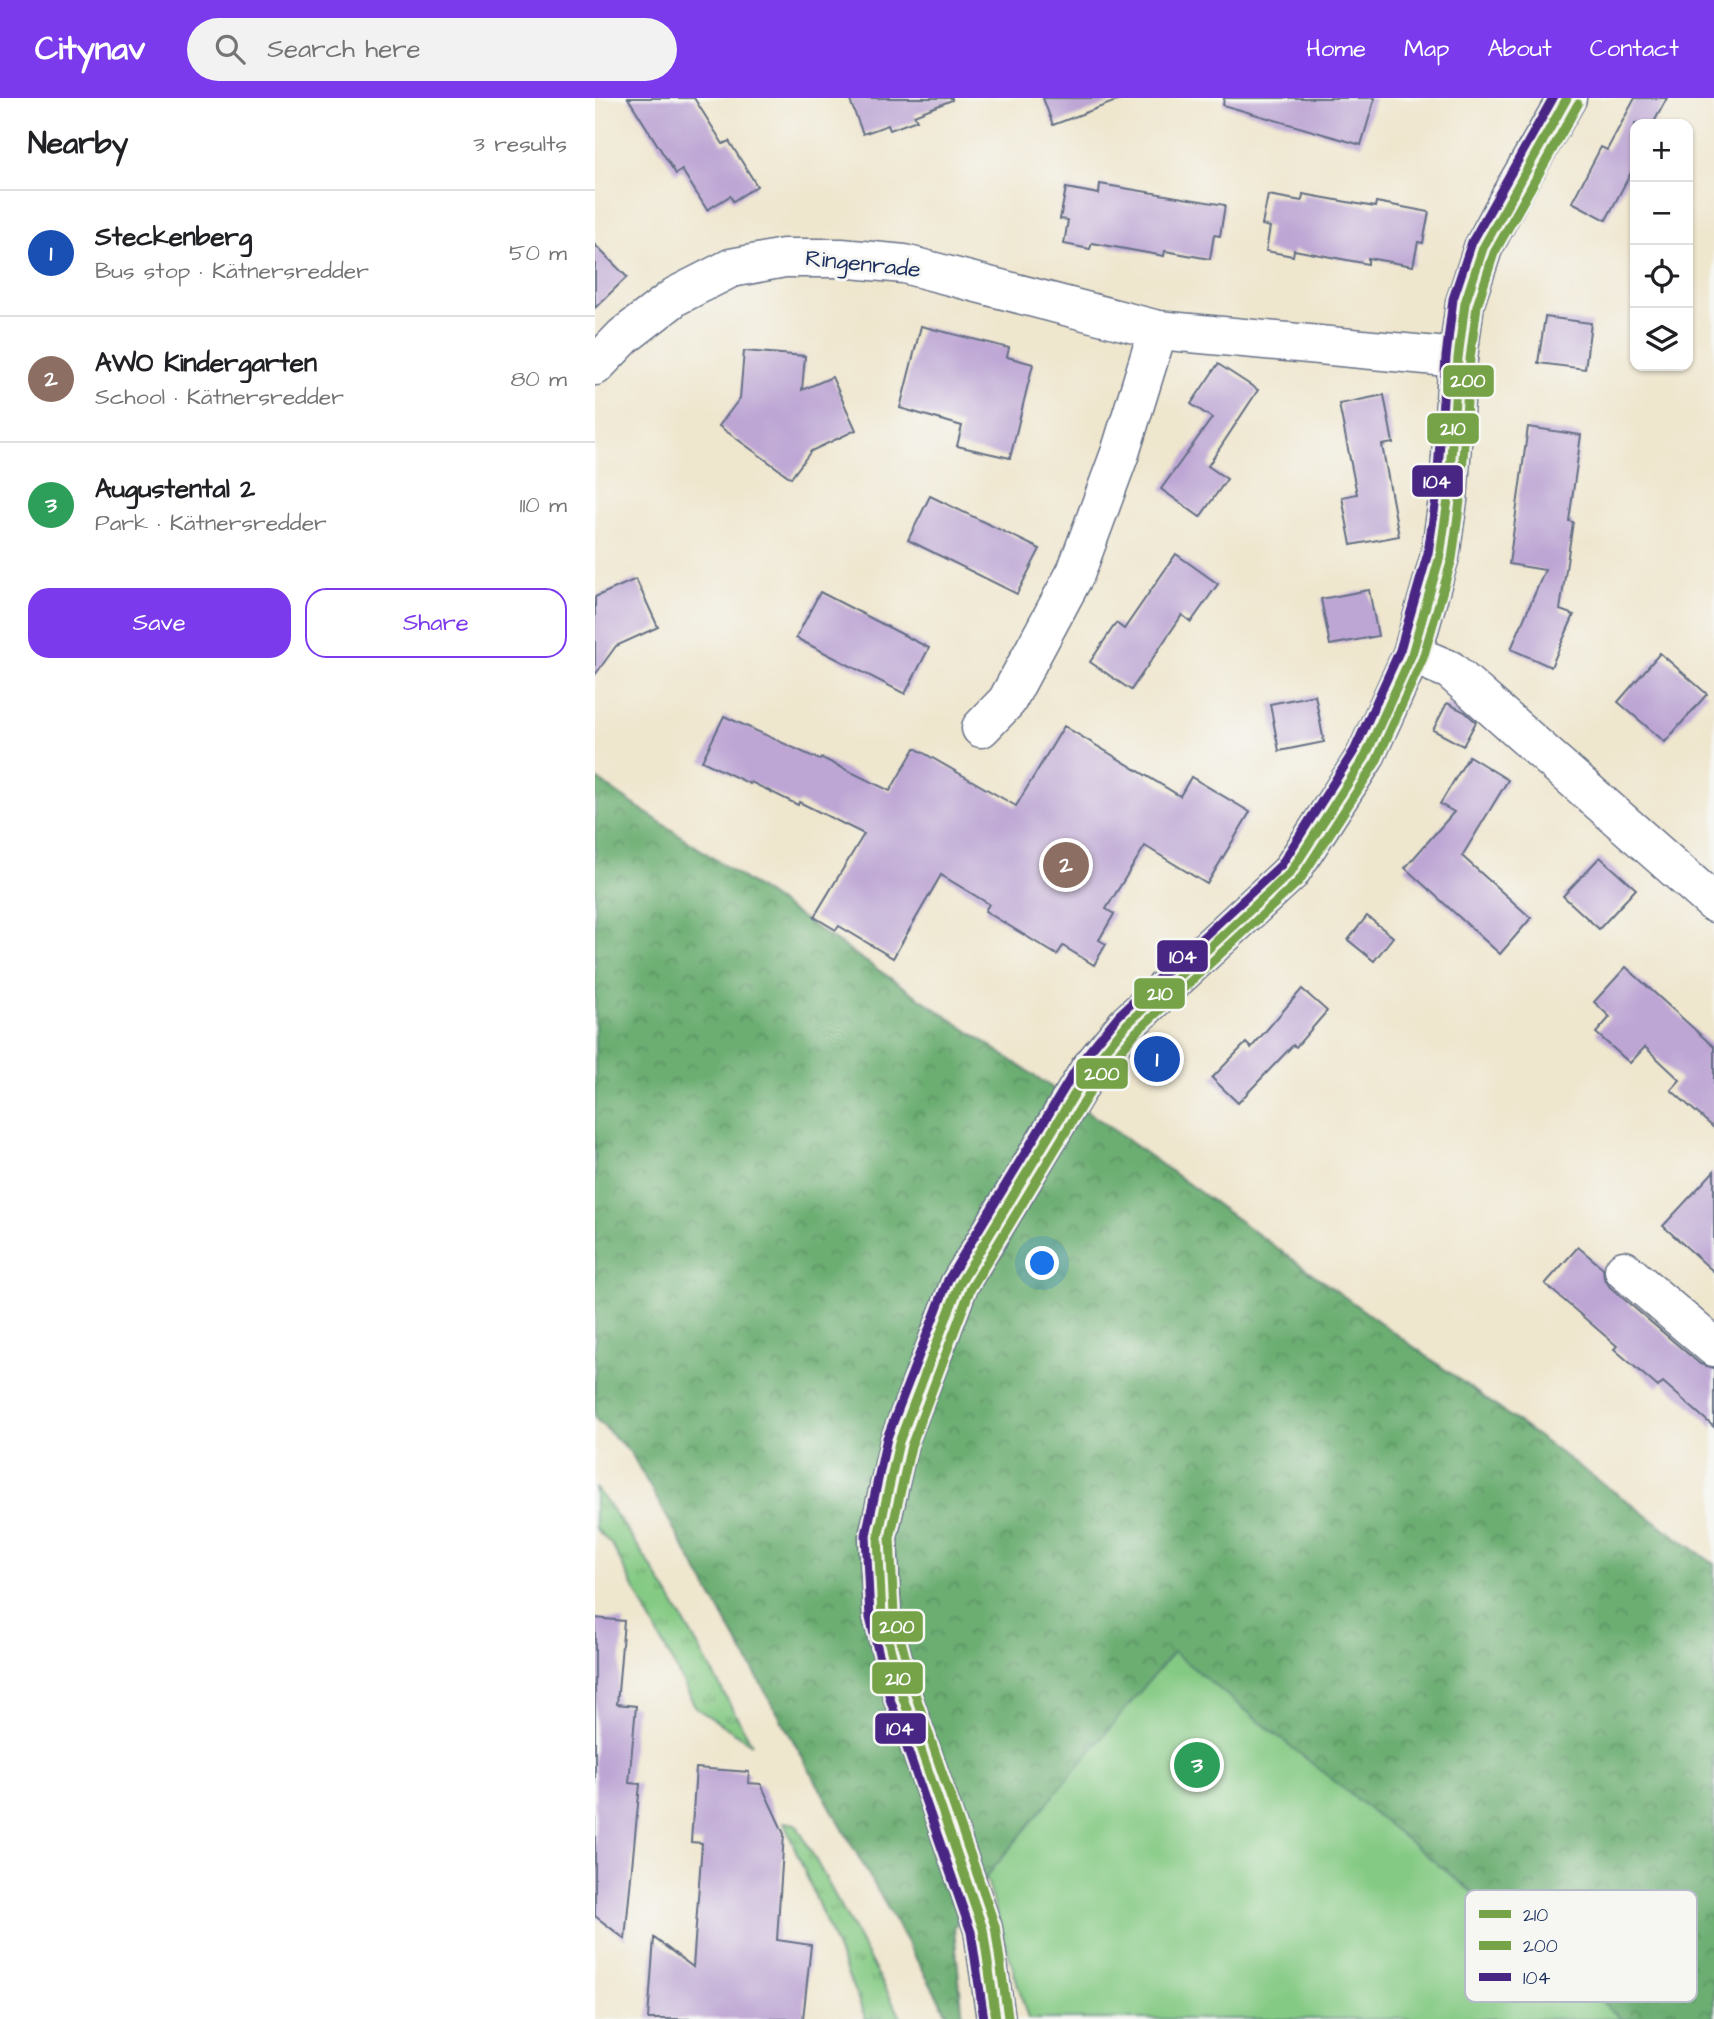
<!DOCTYPE html>
<html lang="en">
<head>
<meta charset="utf-8">
<style>
	:root { --surface:#fff; --page:#f2f2f2; --text:#202124; --muted:#757577; --line:#e0e0e0; --accent:#7c3aed }
	body { margin:0; font-family:"Architects Daughter",sans-serif; background:var(--page); color:var(--text) }
	.controls { position:absolute; right:21px; top:21px; display:grid; overflow:hidden; border-radius:14px; box-shadow:0 2px 5px #0004 }
	.controls button { width:63px; height:63px; display:grid; place-items:center; padding:0; border:0; border-bottom:2px solid var(--line); background:var(--surface); color:var(--text); font:35px sans-serif }
	.you { position:absolute; left:448px; top:1166px; width:24px; height:24px; margin:-18px; border:5px solid #fff; border-radius:50%; background:#1a73e8; box-shadow:0 0 0 10px #1a73e833 }
	.badge { display:grid; place-items:center; width:46px; height:46px; border-radius:50%; background:var(--accent); color:#fff; font-size:23px; font-weight:700 }
	.pin { position:absolute; translate:-50% -50%; border:4px solid #fff; box-shadow:0 2px 7px #0006 }
	.list { margin:0; padding:0; list-style:none }
	h2 { display:flex; justify-content:space-between; align-items:center; height:91px; margin:0; padding:0 28px; font-size:30px }
	h2 small { font-size:23px; font-weight:400; color:var(--muted) }
	.list li { display:grid; grid-template-columns:46px 1fr auto; gap:21px; align-items:center; box-sizing:border-box; height:126px; padding:0 28px; border-top:2px solid var(--line) }
	.list b { display:block; font-size:26px; white-space:nowrap }
	.list p { margin:0; font-size:23px; white-space:nowrap; color:var(--muted) }
	.list em { font-size:23px; font-style:normal; color:var(--muted) }
	.actions { display:flex; gap:14px; padding:21px 28px }
	.actions a { flex:1; padding:16px 0; border:2px solid var(--accent); border-radius:21px; text-align:center; font-size:24px; color:var(--accent) }
	.actions .main { background:var(--accent); color:#fff }
	.icon { flex:none; width:38px; height:38px; fill:none; stroke:currentColor; stroke-width:2; stroke-linecap:round; stroke-linejoin:round }
	.map { position:relative; flex:none; width:1119px; height:1921px; overflow:hidden }
	header { display:flex; align-items:center; gap:42px; box-sizing:border-box; height:98px; padding:0 35px; background:var(--accent); color:#fff }
	header strong { font-size:33px }
	nav { display:flex; gap:38px; margin-inline-start:auto; font-size:24px }
	.search { width:490px; height:63px; background:var(--page); display:flex; align-items:center; gap:18px; box-sizing:border-box; padding:0 24px; border-radius:38px; color:var(--muted); font-size:26px }
	main { display:flex }
	aside { flex:1; background:var(--surface) }
	.map>svg:first-child { display:block }
	.grass { fill:url(#grass-tufts); stroke:#507c71; stroke-width:2 }
	.forest { fill:url(#forest-crowns); stroke:#446e68; stroke-width:2 }
	.garden { fill:#85ca84; stroke:#507c71; stroke-width:2 }
	.building { fill:#bda6d4 }
	.lines { fill:none; stroke-linecap:round; stroke-linejoin:round }
	.minor-casing { stroke:#656f85; stroke-width:41 }
	.minor { stroke:#fff; stroke-width:38 }
	.bus-1-casing { stroke:#f6f6f2; stroke-width:14 }
	.bus-2-casing { stroke:#f6f6f2; stroke-width:14 }
	.bus-3-casing { stroke:#f6f6f2; stroke-width:14 }
	.bus-1 { stroke:#76a248; stroke-width:9 }
	.bus-2 { stroke:#76a248; stroke-width:9 }
	.bus-3 { stroke:#482683; stroke-width:9 }
	.labels { text-anchor:middle; dominant-baseline:central; stroke-width:6; stroke-linejoin:round; paint-order:stroke }
	.street-label { font-size:23px; fill:#1b2f5e; stroke:#f6f6f2 }
	.key { fill:#f6f6f2; stroke:#b4bac6; stroke-width:2 }
	.key-label { font-size:19px; fill:#1b2f5e }
	.line-badge { stroke:#f6f6f2; stroke-width:2.5 }
	.badge-label { font-size:19px; text-anchor:middle; font-weight:bold; fill:#fff }
</style>
</head>
<body>
<header>
<strong>Citynav</strong>
<div class="search"><svg class="icon" aria-label="search" viewBox="0 0 24 24"><circle cx="10" cy="10" r="6"/><path d="M15 15l6 6"/></svg>Search here</div>
<nav><a>Home</a><a>Map</a><a>About</a><a>Contact</a></nav>
</header>
<main>
<aside>
<h2>Nearby<small>3 results</small></h2>
<ul class="list">
<li><span class="badge" style="background:#1a4fb4">1</span><div><b>Steckenberg</b><p>Bus stop · Kätnersredder</p></div><em>50 m</em></li>
<li><span class="badge" style="background:#8d6e63">2</span><div><b>AWO Kindergarten</b><p>School · Kätnersredder</p></div><em>80 m</em></li>
<li><span class="badge" style="background:#2e9e5b">3</span><div><b>Augustental 2</b><p>Park · Kätnersredder</p></div><em>110 m</em></li>
</ul>
<div class="actions"><a class="main">Save</a><a>Share</a></div>
</aside>
<div class="map">
<svg width="1119" height="1921" viewBox="0 0 1119 1921">
	<defs>
		<pattern id="grass-tufts" width="24" height="20" patternUnits="userSpaceOnUse" patternTransform="scale(1.75)"><rect width="24" height="20" fill="#85ca84"/><path d="M3 7l-1-3M5 7V3M7 7l1-3M15 17l-1-3M17 17v-4M19 17l1-3" fill="none" stroke="#6ca46f"/></pattern>
		<pattern id="forest-crowns" width="20" height="18" patternUnits="userSpaceOnUse" patternTransform="scale(1.75)"><rect width="20" height="18" fill="#6cae72"/><path d="M2 6a3 3 0 1 1 6 0M12 15a3 3 0 1 1 6 0" fill="none" stroke="#588e61"/></pattern>
	</defs>
	<rect width="100%" height="100%" fill="#f6f6f2"/>
	<filter id="ink" filterUnits="userSpaceOnUse"><feTurbulence type="fractalNoise" baseFrequency=".0143" numOctaves="2"/><feDisplacementMap in="SourceGraphic" scale="14" xChannelSelector="R" yChannelSelector="G"/><feConvolveMatrix kernelMatrix="1 2 1 2 8 2 1 2 1" color-interpolation-filters="sRGB"/></filter>
	<filter id="wash" filterUnits="userSpaceOnUse"><feTurbulence type="fractalNoise" baseFrequency=".00686" numOctaves="4" result="noise"/><feDisplacementMap in="SourceGraphic" scale="28" xChannelSelector="R" yChannelSelector="G"/><feGaussianBlur stdDeviation="1.57" result="paint"/><feColorMatrix in="noise" values="0 0 0 0 0 0 0 0 0 0 0 0 0 0 0 0 0 1.4 0 .05"/><feComposite in="paint" operator="in"/></filter>
	<g filter="url(#wash)">
		<rect width="100%" height="100%" fill="#efe6ce"/>
		<!-- grass -->
		<g class="grass">
			<path d="M0 1390C63 1467 108 1559 157 1646L101 1610 17 1447 0 1430Z"/>
			<path d="M189 1724 201 1726 307 1921H271Z"/>
		</g>
		<!-- forest -->
		<path class="forest" d="M0 680 509 1025 1119 1466V1921H1026L952 1854 392 1779 359 1830 368 1921H355L36 1355 0 1320Z"/>
		<!-- garden -->
		<path class="garden" d="M578 1554 952 1854 1026 1921H433L391 1779Z"/>
		<g id="blocks">
			<!-- building -->
			<g class="building">
				<path d="M33 0H99L128 46 134 43 162 88 138 103 135 98 112 112 87 72 81 76Z"/>
				<path d="M254 0H357V2L319 17 322 22 295 32 293 27 268 36Z"/>
				<path d="M448 0H523L524 2 458 27Z"/>
				<path d="M629 0H780L766 47 628 7Z"/>
				<path d="M1040 0H1072L1058 26H1040V67L1011 122 977 104 1006 49 1012 52Z"/>
				<path d="M505 86 630 107 625 138 619 137 615 161 570 153 569 158 497 145 495 151 469 146 473 122 465 121 471 90 504 96Z"/>
				<path d="M708 96 780 109 781 104 834 114 828 145 823 144 818 168 773 160V166L699 152 698 158 671 153 675 129 667 127 673 97 707 103Z"/>
				<path d="M0 147 32 179 0 210Z"/>
				<path d="M950 219 996 225 990 271 943 265Z"/>
				<path d="M326 228 414 250 412 259 438 266 415 360 362 348 367 328 305 310Z"/>
				<path d="M149 253 210 258 207 292 237 279 261 332 216 353 196 380 124 328 145 300Z"/>
				<path d="M623 266 663 292 613 368 632 381 605 419 566 391 617 320 596 306Z"/>
				<path d="M789 297 798 345 787 347 804 438 756 447 747 399 762 396 744 306Z"/>
				<path d="M933 329 986 337 974 423 978 424 965 512 979 517 956 569 916 551 950 472 914 466Z"/>
				<path d="M335 398 445 451 422 496 313 442Z"/>
				<path d="M581 456 623 486 596 524 587 517 536 592 495 564 521 525 529 531Z"/>
				<path d="M41 481 63 529 21 548 0 577V499Z"/>
				<path d="M774 492 783 538 735 547 726 501Z"/>
				<path d="M225 494 334 550 310 596 201 540Z"/>
				<path d="M1065 555 1112 596 1070 644 1023 604Z"/>
				<path d="M720 597 729 644 684 653 675 606Z"/>
				<path d="M852 605 870 614 881 624 868 648 838 632Z"/>
				<path d="M129 618 225 662 227 660 295 693 320 650 421 708 469 628 585 698 596 679 655 714 612 786 550 748 511 811 519 816 504 842 511 846 499 867 468 848 462 857 390 813 394 806 346 777 298 860 244 828 241 832 219 819 269 736 204 704 203 707 156 684 155 686 107 663Z"/>
				<path d="M874 658 913 682 867 758 936 820 905 856 810 770 859 714 845 706Z"/>
				<path d="M1005 759 1041 791 1004 831 968 798Z"/>
				<path d="M772 818 798 839 779 863 753 842Z"/>
				<path d="M1031 869 1119 949V1030L1076 992 1085 982 1050 949 1035 965 1001 935 1015 919 999 904Z"/>
				<path d="M707 891 732 913 701 949 698 947 643 1005 617 980 651 945 656 950Z"/>
				<path d="M1119 1073V1174L1068 1128Z"/>
				<path d="M983 1149 1008 1170 1009 1180 1015 1189 1105 1266 1119 1270V1329L1068 1284 1063 1289 1019 1251 1022 1248 950 1186Z"/>
				<path d="M0 1520 29 1523 22 1606 41 1608 34 1685 45 1686 30 1841 0 1818Z"/>
				<path d="M101 1670 154 1674 153 1685 166 1686 189 1736 182 1842 216 1847 208 1921H53L59 1840 98 1869 107 1745 96 1744Z"/>
			</g>
		</g>
	</g>
	<g filter="url(#ink)">
		<use href="#blocks" fill-opacity="0" stroke="#656f85" stroke-width="2"/>
		<g class="lines">
			<!-- minor casing -->
			<g class="minor-casing">
				<g id="minor">
					<path d="M0 268 29 238 81 198 136 170 189 160H246L309 166 563 232 863 260"/>
					<path d="M817 556 855 572 1119 805"/>
					<path d="M386 630 412 603 481 474 525 355 563 232"/>
					<path d="M1029 1172 1119 1249"/>
					<path d="M401 1921 388 1831 307 1597 287 1518 283 1439 304 1344 364 1187 494 972 532 926 695 775 770 659 817 556 845 458 853 402 863 260 870 205 888 150 916 97 972 0"/>
				</g>
			</g>
			<!-- minor -->
			<use href="#minor" class="minor"/>
			<!-- bus-1 casing -->
			<g class="bus-1-casing">
				<path id="bus-1" d="M401 1921 388 1831 307 1597 287 1518 283 1439 304 1344 364 1187 494 972 532 926 695 775 770 659 817 556 845 458 853 402 863 260 870 205 888 150 972 0"/>
			</g>
			<!-- bus-2 casing -->
			<g class="bus-2-casing">
				<path id="bus-2" d="M413 1919 400 1828 319 1593 299 1516 295 1440 316 1348 375 1192 504 979 541 934 704 783 781 664 828 560 857 461 865 403 875 261 882 208 899 155 983 6"/>
			</g>
			<!-- bus-3 casing -->
			<g class="bus-3-casing">
				<path id="bus-3" d="M389 1921 376 1834 295 1601 275 1520 271 1437 292 1340 353 1182 484 966 524 917 686 767 759 653 805 552 833 455 841 401 851 259 858 201 877 144 958 0"/>
			</g>
			<!-- bus-1 -->
			<use href="#bus-1" class="bus-1"/>
			<!-- bus-2 -->
			<use href="#bus-2" class="bus-2"/>
			<!-- bus-3 -->
			<use href="#bus-3" class="bus-3"/>
		</g>
	</g>
	<g class="labels">
		<!-- street labels -->
		<g class="street-label">
			<text transform="translate(268 166) rotate(6)">Ringenrade</text>
		</g>
	</g>
	<!-- legend -->
	<rect x="870" y="1792" width="232" height="112" rx="10" class="key"/>
	<rect x="884" y="1812" width="32" height="8" fill="#76a248"/>
	<rect x="884" y="1843" width="32" height="9" fill="#76a248"/>
	<rect x="884" y="1875" width="32" height="8" fill="#482683"/>
	<g class="key-label">
		<text x="928" y="1823">210</text>
		<text x="928" y="1854">200</text>
		<text x="928" y="1886">104</text>
	</g>
	<g class="line-badge">
		<rect x="847" y="266" width="53" height="34" rx="7" fill="#76a248"/>
		<rect x="831" y="314" width="54" height="33" rx="7" fill="#76a248"/>
		<rect x="816" y="366" width="53" height="34" rx="7" fill="#482683"/>
		<rect x="561" y="841" width="53" height="34" rx="7" fill="#482683"/>
		<rect x="538" y="879" width="53" height="33" rx="7" fill="#76a248"/>
		<rect x="480" y="959" width="54" height="33" rx="7" fill="#76a248"/>
		<rect x="276" y="1512" width="53" height="33" rx="7" fill="#76a248"/>
		<rect x="276" y="1563" width="53" height="34" rx="7" fill="#76a248"/>
		<rect x="279" y="1614" width="53" height="33" rx="7" fill="#482683"/>
	</g>
	<g class="badge-label">
		<text x="873" y="289">200</text>
		<text x="858" y="337">210</text>
		<text x="842" y="390">104</text>
		<text x="588" y="865">104</text>
		<text x="565" y="902">210</text>
		<text x="507" y="982">200</text>
		<text x="302" y="1535">200</text>
		<text x="303" y="1587">210</text>
		<text x="305" y="1637">104</text>
	</g>
</svg>
<div class="controls">
<button>+</button>
<button>−</button>
<button><svg class="icon" aria-label="locate" viewBox="0 0 24 24"><circle cx="12" cy="12" r="6"/><path d="M12 2v4M12 18v4M2 12h4M18 12h4"/></svg></button>
<button><svg class="icon" aria-label="layers" viewBox="0 0 24 24"><path d="M12 4l9 5-9 5-9-5zM3 14l9 5 9-5"/></svg></button>
</div>
<div class="you"></div>
<div class="pin badge" style="left:562px;top:961px;background:#1a4fb4">1</div>
<div class="pin badge" style="left:471px;top:767px;background:#8d6e63">2</div>
<div class="pin badge" style="left:602px;top:1667px;background:#2e9e5b">3</div>
</div>
</main>
</body>
</html>
